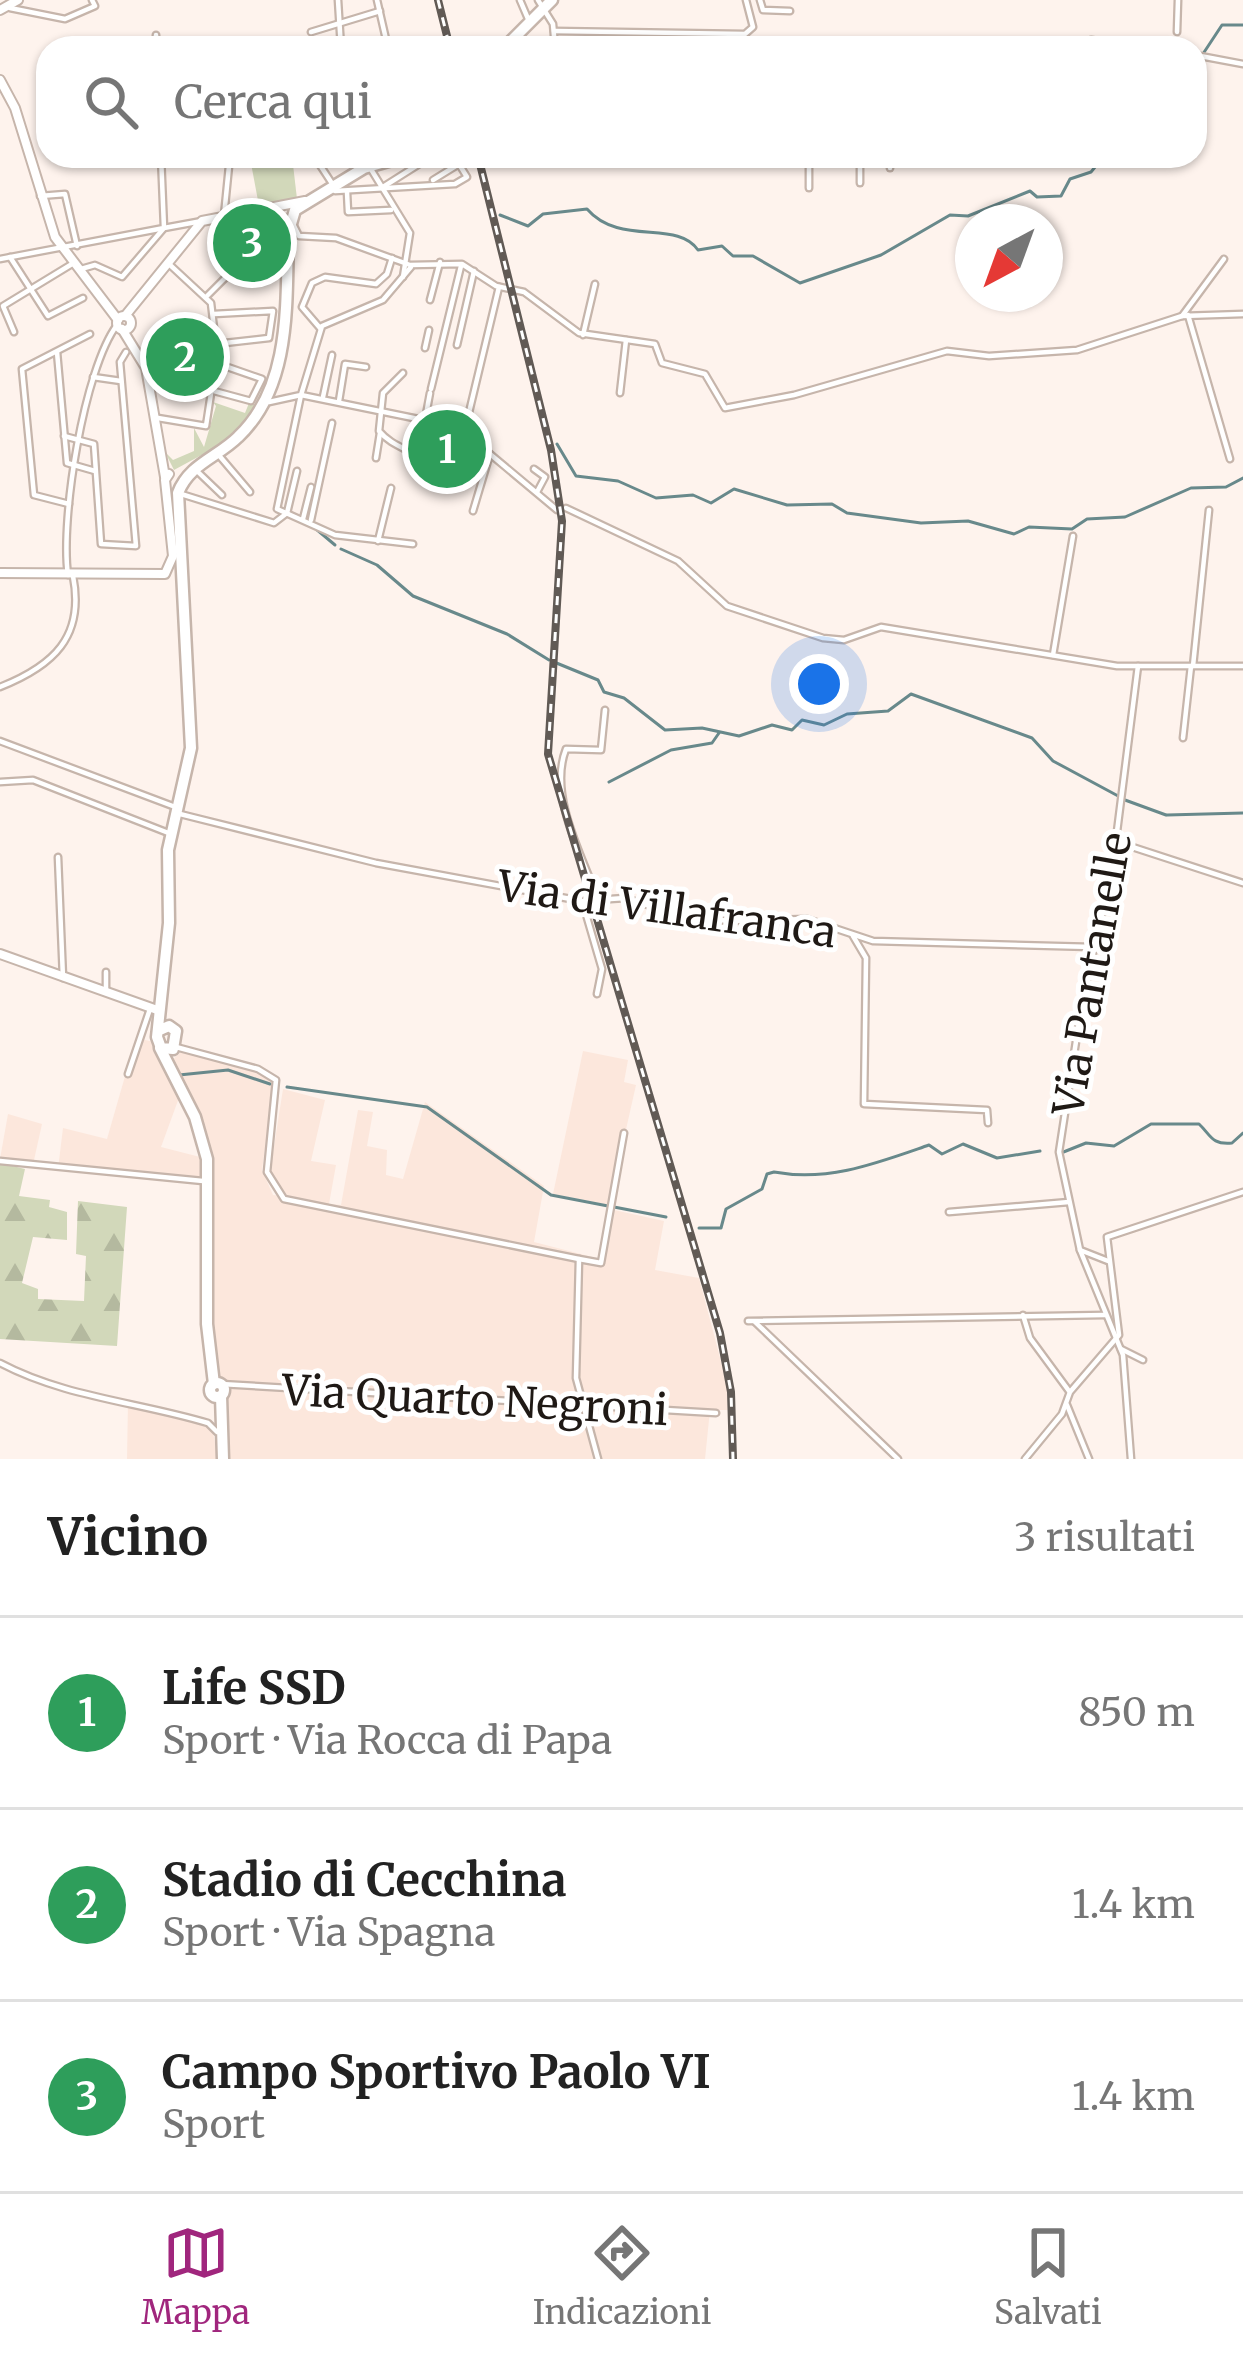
<!DOCTYPE html>
<html lang="it">
<head>
<meta charset="utf-8">
<style>
	:root { --surface:#fff; --page:#f6f6f6; --text:#222; --muted:#767676; --line:#e0e0e0; --accent:#a0267d }
	body { margin:0; font-family:Merriweather,serif; background:var(--page); color:var(--text) }
	.compass { position:absolute; left:955px; top:204px; width:108px; height:108px; border-radius:50%; background:var(--surface); box-shadow:0 3px 9px #0004; rotate:221deg }
	.you { position:absolute; left:819px; top:684px; width:42px; height:42px; margin:-30px; border:9px solid #fff; border-radius:50%; background:#1a73e8; box-shadow:0 0 0 18px #1a73e833 }
	.badge { display:grid; place-items:center; width:78px; height:78px; border-radius:50%; background:var(--accent); color:#fff; font-size:39px; font-weight:700 }
	.pin { position:absolute; translate:-50% -50%; border:6px solid #fff; box-shadow:0 3px 12px #0006 }
	.list { margin:0; padding:0; list-style:none }
	h2 { display:flex; justify-content:space-between; align-items:center; height:156px; margin:0; padding:0 48px; font-size:51px }
	h2 small { font-size:39px; font-weight:400; color:var(--muted) }
	.list li { display:grid; grid-template-columns:78px 1fr auto; gap:36px; align-items:center; box-sizing:border-box; height:192px; padding:0 48px; border-top:3px solid var(--line) }
	.list b { display:block; font-size:45px; white-space:nowrap }
	.list p { margin:0; font-size:39px; white-space:nowrap; color:var(--muted) }
	.list em { font-size:39px; font-style:normal; color:var(--muted) }
	.icon { flex:none; width:66px; height:66px; fill:none; stroke:currentColor; stroke-width:2; stroke-linecap:round; stroke-linejoin:round }
	.map { position:relative; flex:none; width:1243px; height:1459px; overflow:hidden }
	.search { position:absolute; background:var(--surface); box-shadow:0 3px 9px #0004; left:36px; right:36px; top:36px; height:132px; display:flex; align-items:center; gap:30px; box-sizing:border-box; padding:0 42px; border-radius:36px; color:var(--muted); font-size:45px }
	.sheet { height:732px; background:var(--surface) }
	nav { display:flex; justify-content:space-around; align-items:center; box-sizing:border-box; height:168px; border-top:3px solid var(--line); background:var(--surface); font-size:33px; color:var(--muted) }
	nav a { display:grid; justify-items:center; gap:6px }
	nav .on { color:var(--accent) }
	.map>svg:first-child { display:block }
	.built { fill:#fce7dc }
	.green { fill:#d2d8ba }
	.forest { fill:url(#forest-firs) }
	.lines { fill:none; stroke-linecap:round; stroke-linejoin:round }
	.stream { stroke:#68898b; stroke-width:3 }
	.street-casing { stroke:#c6b5ab; stroke-width:9 }
	.secondary-casing { stroke:#c6b5ab; stroke-width:12 }
	.primary-casing { stroke:#c6b5ab; stroke-width:15 }
	.street { stroke:#fff; stroke-width:4.5 }
	.secondary { stroke:#fff; stroke-width:8 }
	.primary { stroke:#fff; stroke-width:10 }
	.rail-casing { stroke:#615a55; stroke-width:8 }
	.rail { stroke:#fff; stroke-width:3; stroke-dasharray:9; stroke-linecap:butt }
	.street-bridge-casing { stroke:#c6b5ab; stroke-width:9; stroke-linecap:butt }
	.street-bridge { stroke:#fff; stroke-width:4.5 }
	.labels { text-anchor:middle; dominant-baseline:central; stroke-width:10; stroke-linejoin:round; paint-order:stroke }
	.street-label { font-size:42px; fill:#1f1915; stroke:#fff }
</style>
</head>
<body>
<div class="map">
<svg width="1243" height="1459" viewBox="0 0 1243 1459">
	<defs>
		<pattern id="forest-firs" width="22" height="20" patternUnits="userSpaceOnUse" patternTransform="scale(3)"><rect width="22" height="20" fill="#d2d8ba"/><path d="M5 1l3.5 6h-7zM16 11l3.5 6h-7z" fill="#b4b99f"/></pattern>
	</defs>
	<rect width="100%" height="100%" fill="#fef3ed"/>
	<!-- built -->
	<g class="built">
		<path d="M136 1038 154 1042 180 1095 161 1147 204 1158 206 1180 58 1169 63 1128 107 1139Z"/>
		<path d="M186 1047 264 1072 274 1081 262 1170 273 1195 289 1197 274 1184 270 1172 283 1089 325 1100 311 1161 336 1165 329 1204 341 1205 358 1110 373 1112 367 1146 387 1150 386 1175 403 1179 425 1102 544 1186 534 1242 604 1260 614 1210 664 1221 655 1270 699 1278 728 1388 730 1410H710L705 1459H228L211 1325 214 1186 199 1116 168 1064Z"/>
		<path d="M583 1051 628 1060 624 1082 636 1085 609 1205 553 1194Z"/>
		<path d="M8 1114 42 1124 34 1160 24 1166 0 1159Z"/>
		<path d="M128 1402 212 1427 218 1459H127Z"/>
	</g>
	<!-- green -->
	<g class="green">
		<path d="M292 156 297 199 259 206 250 158Z"/>
		<path d="M184 314 201 319 211 337 204 387 183 402 166 395 160 377 166 317 171 320Z"/>
		<path d="M213 402 245 413 249 403 257 405 231 439 174 470 165 452 173 460 194 451V428L204 447 216 406Z"/>
	</g>
	<!-- forest -->
	<path class="forest" d="M0 1163 25 1169 19 1196 50 1200 49 1207 67 1212V1240L33 1237 22 1283 38 1289V1299L84 1301 86 1256 76 1254 78 1201 127 1207 117 1346 0 1339Z"/>
	<g class="lines">
		<!-- stream -->
		<g class="stream">
			<path d="M1195 66 1222 25H1243"/>
			<path d="M500 215 528 226 543 214 587 209C620 247 677 219 698 250L722 246 733 256H753L800 283 881 255 950 215 968 216 1030 191 1037 197 1061 196 1070 179 1091 172 1104 156"/>
			<path d="M557 444 576 476 618 481 656 498 693 495 711 503 734 489 787 505 832 504 847 513 921 523 968 521 1014 534 1029 527 1072 529 1087 519 1125 517 1191 488 1226 487 1243 478"/>
			<path d="M316 529 335 545"/>
			<path d="M341 549 377 565 413 596 507 634 549 660"/>
			<path d="M554 662 598 680 604 692 624 698 665 730 702 728 739 736 772 725 792 730 802 720 824 725 847 714 888 711 911 694 1032 738 1053 761 1120 797"/>
			<path d="M609 782 671 750 712 743 719 733"/>
			<path d="M1125 800 1166 815"/>
			<path d="M1167 815 1243 813"/>
			<path d="M179 1075 228 1070 270 1084"/>
			<path d="M287 1087 427 1107 551 1195 608 1206"/>
			<path d="M1061 1153 1086 1143 1114 1146 1151 1124H1199C1211 1135 1211 1145 1232 1143L1243 1133"/>
			<path d="M614 1207 666 1217"/>
			<path d="M699 1228H721L726 1209 762 1189 767 1174 774 1172C829 1182 877 1163 929 1145L942 1154 963 1144 997 1158 1040 1151"/>
		</g>
		<!-- street casing -->
		<g class="street-casing">
			<g id="street">
				<path d="M338 0 341 48"/>
				<path d="M377 0 388 48"/>
				<path d="M520 0 529 21"/>
				<path d="M538 0 553 24 555 48"/>
				<path d="M760 0 763 10 790 11"/>
				<path d="M10 8 65 19 95 6 92 0"/>
				<path d="M554 31 745 34 753 27 746 0"/>
				<path d="M311 32 380 11"/>
				<path d="M1177 32 1178 0"/>
				<path d="M156 35V48"/>
				<path d="M224 43H228L227 47H223Z"/>
				<path d="M1070 48 1091 40 1154 48"/>
				<path d="M1195 55 1243 64"/>
				<path d="M318 162 333 185"/>
				<path d="M369 166 410 233 403 277"/>
				<path d="M890 168V156"/>
				<path d="M433 180 459 164"/>
				<path d="M860 183V156"/>
				<path d="M383 187 432 156"/>
				<path d="M809 188V156"/>
				<path d="M335 191 455 184 467 177 454 156"/>
				<path d="M347 192 348 212 391 210"/>
				<path d="M40 196 65 194 77 246"/>
				<path d="M224 216 230 156"/>
				<path d="M294 226 299 236 336 238 410 265 462 264 496 286 524 292 579 333 655 344 662 363 705 374 725 408 794 395 947 351 989 356 1077 350 1182 316 1243 314"/>
				<path d="M10 257 48 316 83 298"/>
				<path d="M0 259 164 228 161 156"/>
				<path d="M81 269 95 265 122 277 164 228 202 221"/>
				<path d="M499 287 466 425 490 454 557 510"/>
				<path d="M207 296 231 272"/>
				<path d="M430 300 440 262"/>
				<path d="M214 314 273 311 269 338 216 344"/>
				<path d="M1188 315 1230 459"/>
				<path d="M1182 316 1224 259"/>
				<path d="M320 328 302 307 312 283 325 277 376 284 387 274 392 258"/>
				<path d="M14 332 3 306 72 264"/>
				<path d="M583 335 595 284"/>
				<path d="M457 345 474 271"/>
				<path d="M425 348 429 330"/>
				<path d="M57 352 67 463 95 471"/>
				<path d="M403 373 383 393 379 431C395 450 417 449 432 470"/>
				<path d="M93 377 121 381"/>
				<path d="M431 389 461 266"/>
				<path d="M214 391 251 401 262 379 216 363"/>
				<path d="M620 393 626 340"/>
				<path d="M323 397 332 355"/>
				<path d="M339 401 345 364 366 367"/>
				<path d="M269 402 301 395 322 326 383 300 411 267"/>
				<path d="M158 418 206 426 217 354 211 303 169 264"/>
				<path d="M425 420 430 393"/>
				<path d="M64 436 94 444 101 544 136 546 120 362 126 352"/>
				<path d="M217 453 250 492"/>
				<path d="M376 458 380 433"/>
				<path d="M534 469 545 477 537 492"/>
				<path d="M198 472 222 495"/>
				<path d="M468 481 459 479 472 435"/>
				<path d="M181 494 274 523 287 513"/>
				<path d="M69 504 34 495 22 369 90 334"/>
				<path d="M566 508 678 561 727 606 823 638 844 640 881 627 1117 666H1243"/>
				<path d="M473 511 490 454"/>
				<path d="M287 513 297 471"/>
				<path d="M303 519 311 487"/>
				<path d="M311 520 332 423"/>
				<path d="M378 541 391 488"/>
				<path d="M413 544 335 535 277 509 301 395 438 423 465 422"/>
				<path d="M68 575C60 519 84 369 117 325"/>
				<path d="M1053 655 1073 536"/>
				<path d="M1193 666 1209 510"/>
				<path d="M0 687C53 666 85 637 73 576"/>
				<path d="M1183 738 1191 666"/>
				<path d="M0 741 178 808"/>
				<path d="M0 782 33 780 171 834"/>
				<path d="M176 813 376 863 587 902"/>
				<path d="M1117 842 1243 883"/>
				<path d="M58 857 63 978"/>
				<path d="M598 899C582 856 548 795 566 749L601 750 605 710"/>
				<path d="M596 900 625 898 673 913 728 921 807 919 873 941 1093 947"/>
				<path d="M583 904 602 969 597 994"/>
				<path d="M853 936 866 958 864 1104 987 1110 988 1123"/>
				<path d="M106 991V972"/>
				<path d="M176 1047 258 1069 276 1080 267 1172 284 1199 579 1259 601 1263 624 1133"/>
				<path d="M128 1074 150 1009"/>
				<path d="M0 1161 203 1181"/>
				<path d="M949 1212 1069 1202"/>
				<path d="M1080 1250 1123 1355 1131 1459"/>
				<path d="M579 1259 576 1378 598 1459"/>
				<path d="M1108 1261 1080 1250 1059 1152 1083 996 1112 871 1138 666"/>
				<path d="M1023 1315 1030 1338 1069 1391"/>
				<path d="M748 1321 1105 1315"/>
				<path d="M755 1322 898 1459"/>
				<path d="M1121 1349 1143 1360"/>
				<path d="M0 1363C64 1397 138 1402 208 1423L217 1432"/>
				<path d="M221 1384 716 1413"/>
				<path d="M1067 1405 1089 1459"/>
				<path d="M1025 1459 1062 1414 1070 1392 1119 1335 1107 1237 1243 1192"/>
			</g>
		</g>
		<!-- secondary casing -->
		<g class="secondary-casing">
			<g id="secondary">
				<path d="M0 10 18 0"/>
				<path d="M0 80 15 108 55 237 118 320"/>
				<path d="M125 316 202 221 305 201"/>
				<circle cx="124" cy="323" r="7"/>
				<path d="M122 329 146 368 165 477"/>
				<path d="M0 573 165 574 173 556 165 480 169 474"/>
				<path d="M0 954 160 1011"/>
			</g>
		</g>
		<!-- primary casing -->
		<g class="primary-casing">
			<g id="primary">
				<path d="M504 48 552 0"/>
				<path d="M160 1030 169 1026 176 1031 173 1049 161 1048 157 1037 169 923 168 850 191 748 178 493C189 464 218 457 238 437 292 386 286 302 288 234L295 210 364 168 406 156"/>
				<path d="M160 1048 195 1117 207 1159V1324L214 1384"/>
				<circle cx="217" cy="1390" r="7"/>
				<path d="M221 1396 223 1459"/>
			</g>
		</g>
		<!-- street -->
		<use href="#street" class="street"/>
		<!-- secondary -->
		<use href="#secondary" class="secondary"/>
		<!-- primary -->
		<use href="#primary" class="primary"/>
		<!-- rail casing -->
		<g class="rail-casing">
			<g id="rail">
				<path d="M438 0 450 48"/>
				<path d="M478 156 551 450 562 521 548 754 720 1333 731 1392 733 1459"/>
			</g>
		</g>
		<!-- rail -->
		<use href="#rail" class="rail"/>
		<!-- street-bridge casing -->
		<g class="street-bridge-casing">
			<path id="street-bridge" d="M587 902 596 900"/>
		</g>
		<!-- street-bridge -->
		<use href="#street-bridge" class="street-bridge"/>
	</g>
	<g class="labels">
		<!-- street labels -->
		<g class="street-label">
			<text transform="translate(667 909) rotate(8)">Via di Villafranca</text>
			<text transform="translate(1092 974) rotate(-80)">Via Pantanelle</text>
			<text transform="translate(475 1400) rotate(3)">Via Quarto Negroni</text>
		</g>
	</g>
</svg>
<svg class="compass" viewBox="-18 -18 36 36"><path d="M0-13l5 13h-10z" fill="#e53935"/><path d="M0 13l5-13h-10z" fill="#767676"/></svg>
<div class="you"></div>
<div class="pin badge" style="left:447px;top:449px;background:#2e9e5b">1</div>
<div class="pin badge" style="left:185px;top:357px;background:#2e9e5b">2</div>
<div class="pin badge" style="left:252px;top:243px;background:#2e9e5b">3</div>
<div class="search"><svg class="icon" aria-label="search" viewBox="0 0 24 24"><circle cx="10" cy="10" r="6"/><path d="M15 15l6 6"/></svg>Cerca qui</div>
</div>
<section class="sheet">
<h2>Vicino<small>3 risultati</small></h2>
<ul class="list">
<li><span class="badge" style="background:#2e9e5b">1</span><div><b>Life SSD</b><p>Sport · Via Rocca di Papa</p></div><em>850 m</em></li>
<li><span class="badge" style="background:#2e9e5b">2</span><div><b>Stadio di Cecchina</b><p>Sport · Via Spagna</p></div><em>1.4 km</em></li>
<li><span class="badge" style="background:#2e9e5b">3</span><div><b>Campo Sportivo Paolo VI</b><p>Sport</p></div><em>1.4 km</em></li>
</ul>
</section>
<nav>
<a class="on"><svg class="icon" aria-label="map" viewBox="0 0 24 24"><path d="M3 6l6-2 6 2 6-2v14l-6 2-6-2-6 2zM9 4v14M15 6v14"/></svg>Mappa</a>
<a><svg class="icon" aria-label="directions" viewBox="0 0 24 24"><path d="M12 3l9 9-9 9-9-9zM9 14v-3h6M13 9l2 2-2 2"/></svg>Indicazioni</a>
<a><svg class="icon" aria-label="saved" viewBox="0 0 24 24"><path d="M7 4h10v16l-5-4-5 4z"/></svg>Salvati</a>
</nav>
</body>
</html>
